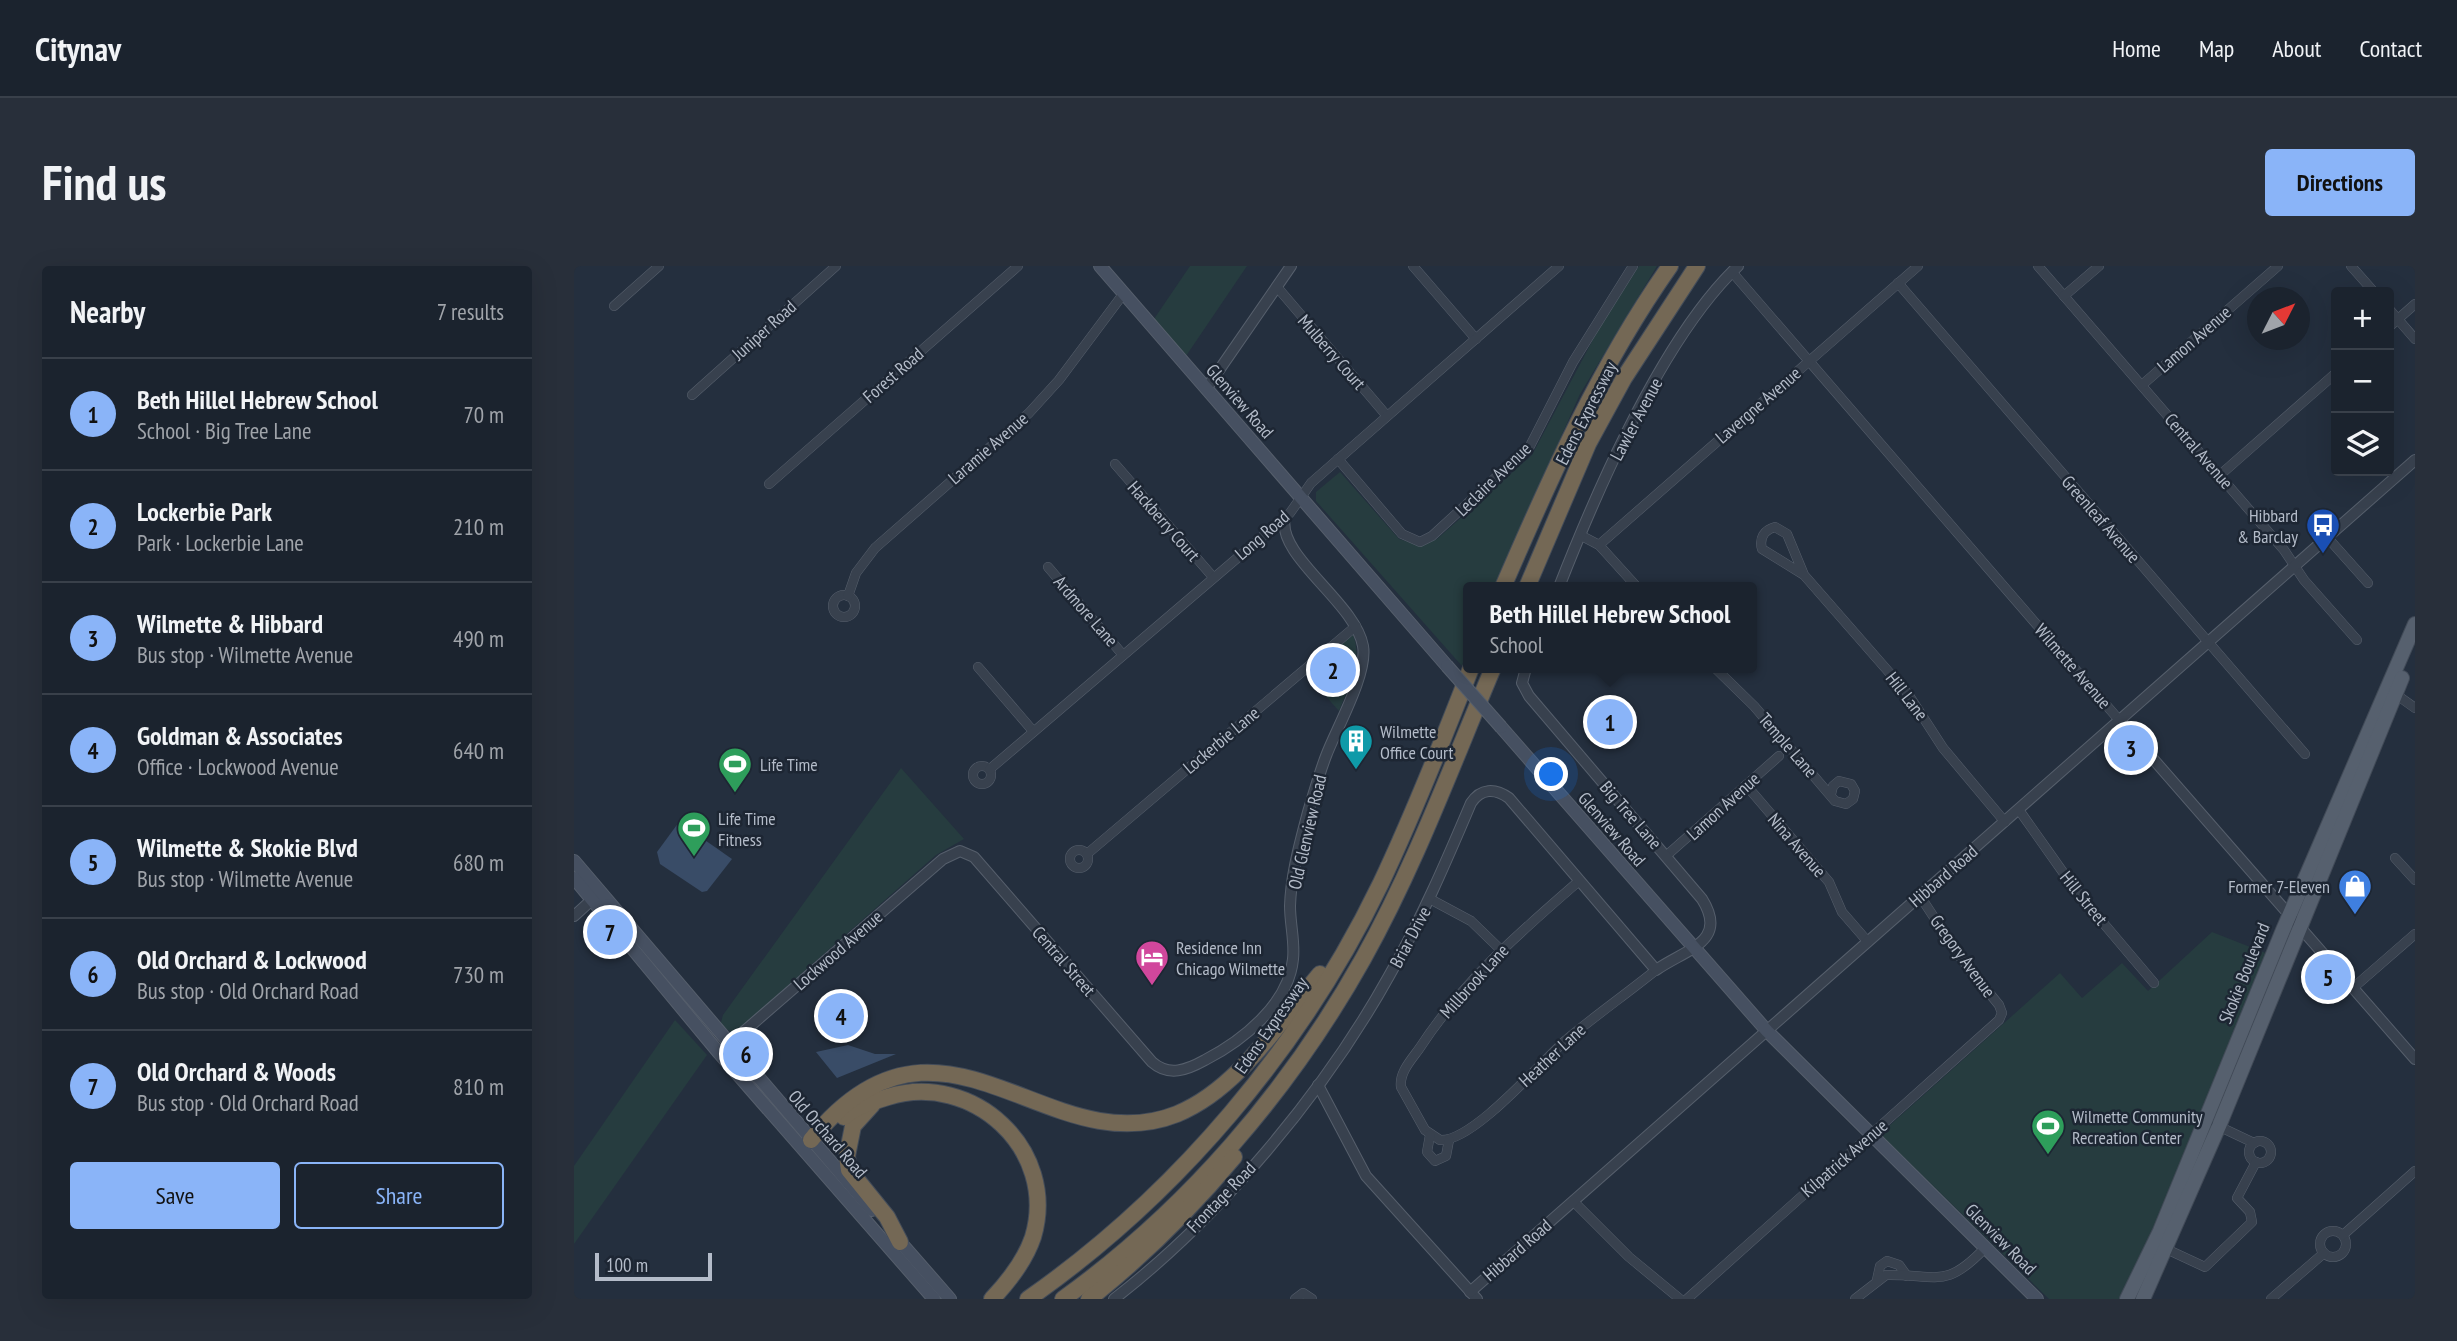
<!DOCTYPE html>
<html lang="en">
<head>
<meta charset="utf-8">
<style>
	:root { --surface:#1b232e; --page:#282f3a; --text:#f1f3f6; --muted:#a0a4aa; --line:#39404a; --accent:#8ab4f8 }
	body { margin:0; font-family:"PT Sans Narrow",sans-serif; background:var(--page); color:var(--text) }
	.controls { position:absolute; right:21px; top:21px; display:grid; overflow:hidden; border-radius:7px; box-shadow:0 7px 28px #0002 }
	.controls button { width:63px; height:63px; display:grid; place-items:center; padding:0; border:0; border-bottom:2px solid var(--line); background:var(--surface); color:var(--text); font:35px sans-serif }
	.compass { position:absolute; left:1673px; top:21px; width:63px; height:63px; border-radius:50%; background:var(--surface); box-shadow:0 7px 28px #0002; rotate:48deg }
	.scale { position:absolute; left:21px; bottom:18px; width:117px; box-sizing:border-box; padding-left:7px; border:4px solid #b4bcc9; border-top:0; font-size:19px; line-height:24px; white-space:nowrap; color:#b4bcc9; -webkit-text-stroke:5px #1d2633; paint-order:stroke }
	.you { position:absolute; left:978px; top:509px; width:24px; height:24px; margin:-18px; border:5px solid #fff; border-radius:50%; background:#1a73e8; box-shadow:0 0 0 10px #1a73e833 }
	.badge { display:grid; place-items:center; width:46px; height:46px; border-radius:50%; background:var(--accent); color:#111; font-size:23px; font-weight:700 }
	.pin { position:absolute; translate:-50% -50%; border:4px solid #fff; box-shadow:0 2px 7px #0006 }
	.popup { position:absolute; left:889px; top:316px; width:294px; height:91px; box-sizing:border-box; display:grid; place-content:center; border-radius:7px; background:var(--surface); filter:drop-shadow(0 2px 5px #0005); font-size:23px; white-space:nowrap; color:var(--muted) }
	.popup b { font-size:26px; color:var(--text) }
	.popup::after { content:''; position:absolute; left:50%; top:100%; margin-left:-14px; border:14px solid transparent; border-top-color:var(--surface) }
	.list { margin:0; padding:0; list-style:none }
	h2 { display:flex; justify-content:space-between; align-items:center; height:91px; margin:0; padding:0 28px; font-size:30px }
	h2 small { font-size:23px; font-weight:400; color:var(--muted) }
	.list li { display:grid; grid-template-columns:46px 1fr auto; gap:21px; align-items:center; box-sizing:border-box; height:112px; padding:0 28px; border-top:2px solid var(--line) }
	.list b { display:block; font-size:26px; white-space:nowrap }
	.list p { margin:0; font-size:23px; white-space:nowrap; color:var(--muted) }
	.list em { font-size:23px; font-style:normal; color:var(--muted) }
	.actions { display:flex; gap:14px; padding:21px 28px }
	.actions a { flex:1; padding:16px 0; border:2px solid var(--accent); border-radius:7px; text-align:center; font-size:24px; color:var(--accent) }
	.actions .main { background:var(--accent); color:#111 }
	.icon { flex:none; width:38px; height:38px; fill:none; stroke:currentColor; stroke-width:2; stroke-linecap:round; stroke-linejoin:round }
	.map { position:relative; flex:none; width:1841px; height:1033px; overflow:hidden; border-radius:7px }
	header { display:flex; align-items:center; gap:42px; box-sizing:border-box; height:98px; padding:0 35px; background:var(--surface); border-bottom:2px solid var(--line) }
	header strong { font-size:33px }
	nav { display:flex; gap:38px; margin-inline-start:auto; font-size:24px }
	.intro { display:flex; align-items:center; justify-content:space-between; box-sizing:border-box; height:168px; padding:0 42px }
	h1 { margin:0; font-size:49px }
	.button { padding:18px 32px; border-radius:7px; background:var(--accent); color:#111; font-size:24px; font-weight:700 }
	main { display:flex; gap:42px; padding:0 42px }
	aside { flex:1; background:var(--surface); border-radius:7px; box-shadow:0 7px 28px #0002 }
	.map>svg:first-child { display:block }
	.green { fill:#263c3f }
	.water { fill:#394c67 }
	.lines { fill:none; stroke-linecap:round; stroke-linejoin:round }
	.minor-casing { stroke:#565f6c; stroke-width:10 }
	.tertiary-casing { stroke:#565f6c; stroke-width:12 }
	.secondary-casing { stroke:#565f6c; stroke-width:14 }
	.primary-casing { stroke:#414a57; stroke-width:16 }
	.motorway-casing { stroke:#434c59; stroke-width:18 }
	.minor { stroke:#38414e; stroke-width:9 }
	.tertiary { stroke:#38414e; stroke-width:10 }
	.secondary { stroke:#465061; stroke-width:12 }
	.primary { stroke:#56606e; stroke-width:14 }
	.motorway { stroke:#746855; stroke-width:16 }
	.secondary-bridge-casing { stroke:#565f6c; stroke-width:14; stroke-linecap:butt }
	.secondary-bridge { stroke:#465061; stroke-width:12 }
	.labels { text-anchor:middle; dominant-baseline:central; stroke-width:5; stroke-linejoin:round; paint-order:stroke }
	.street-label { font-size:18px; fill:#b4bcc9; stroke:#1d2633 }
	.poi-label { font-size:18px; fill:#b4bcc9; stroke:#1d2633; text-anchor:start }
</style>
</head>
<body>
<header>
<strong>Citynav</strong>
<nav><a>Home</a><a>Map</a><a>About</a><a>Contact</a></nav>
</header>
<div class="intro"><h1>Find us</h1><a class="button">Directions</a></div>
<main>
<aside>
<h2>Nearby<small>7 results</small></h2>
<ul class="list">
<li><span class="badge">1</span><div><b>Beth Hillel Hebrew School</b><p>School · Big Tree Lane</p></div><em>70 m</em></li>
<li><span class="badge">2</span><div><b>Lockerbie Park</b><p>Park · Lockerbie Lane</p></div><em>210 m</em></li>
<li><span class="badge">3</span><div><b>Wilmette &amp; Hibbard</b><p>Bus stop · Wilmette Avenue</p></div><em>490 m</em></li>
<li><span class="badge">4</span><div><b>Goldman &amp; Associates</b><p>Office · Lockwood Avenue</p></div><em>640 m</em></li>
<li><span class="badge">5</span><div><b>Wilmette &amp; Skokie Blvd</b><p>Bus stop · Wilmette Avenue</p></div><em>680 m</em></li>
<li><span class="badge">6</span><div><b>Old Orchard &amp; Lockwood</b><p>Bus stop · Old Orchard Road</p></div><em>730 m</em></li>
<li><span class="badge">7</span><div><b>Old Orchard &amp; Woods</b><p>Bus stop · Old Orchard Road</p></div><em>810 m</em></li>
</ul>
<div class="actions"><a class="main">Save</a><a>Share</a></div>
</aside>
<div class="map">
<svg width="1841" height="1033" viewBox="0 0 1841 1033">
	<rect width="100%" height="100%" fill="#242f3e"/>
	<!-- green -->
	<g class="green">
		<path d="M616 0H673L612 90 580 53Z"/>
		<path d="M1065 0H1083L1006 128 920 321H894V381L888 400 742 235V226L766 206 825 273 847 280 863 273 958 189 1023 66Z"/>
		<path d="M779 369C789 395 775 420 765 445L732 408Z"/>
		<path d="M327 502 390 573 362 589 166 762 158 766 146 760 149 749Z"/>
		<path d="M1638 666 1694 688 1568 993 1549 1033H1475L1306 868 1486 707 1508 732 1548 697 1574 725Z"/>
		<path d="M101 754 133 789 0 978V900Z"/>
	</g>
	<!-- water -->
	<g class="water">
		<path d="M105 556 158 593 133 625 128 626 86 598 83 586Z"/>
		<path d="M274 779 301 788H322L263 812 242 786Z"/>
	</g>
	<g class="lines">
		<!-- minor casing -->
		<g class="minor-casing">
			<g id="minor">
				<path d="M839 0 902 73"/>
				<path d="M1464 0 1710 284 1730 314 1783 374"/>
				<path d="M1777 0 1800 26"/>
				<path d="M1158 6 1546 455"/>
				<path d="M1324 17 1731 488"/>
				<path d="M703 21 813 150"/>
				<path d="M1490 30 1525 0"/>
				<path d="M40 40 85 0"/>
				<path d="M1815 43 1841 73"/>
				<path d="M1815 61 1841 38"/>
				<path d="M1568 119 1704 0"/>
				<path d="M118 129 262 0"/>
				<path d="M764 193 828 268 846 276 858 270 956 180 999 96 1059 0"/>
				<path d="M541 198 639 311"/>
				<path d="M1646 209 1762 107"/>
				<path d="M195 218 444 0"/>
				<path d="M1006 269 1025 279 1063 321"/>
				<path d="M1753 271 1794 317"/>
				<path d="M1025 279 1344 0"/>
				<path d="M474 301 549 389"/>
				<path d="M1230 309 1188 283C1185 272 1190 264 1201 261L1213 268 1230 309 1334 428 1369 482 1431 556"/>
				<circle cx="270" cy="340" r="11"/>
				<path d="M274 330 282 307 301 282 455 147 485 114 550 27"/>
				<path d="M404 401 459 465"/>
				<path d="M1141 402 1180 440 1261 535 1272 538 1279 533 1281 525 1277 518 1265 515 1259 520 1257 528"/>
				<path d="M1820 427 1841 442"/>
				<circle cx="408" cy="509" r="9"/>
				<path d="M416 503 716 247 737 217 985 0"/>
				<path d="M1172 519 1255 616 1268 646 1294 676"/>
				<path d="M1445 544 1503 626 1580 717"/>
				<circle cx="505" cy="593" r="9"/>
				<path d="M513 588 782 360"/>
				<path d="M1092 590 1205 490"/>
				<path d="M1821 592 1841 614"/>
				<path d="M1005 615C944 668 890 714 845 783 837 794 825 807 827 821L851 864 866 874C899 876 966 797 992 774 1021 750 1052 728 1082 704"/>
				<path d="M856 633 897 655 926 683"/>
				<path d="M1779 722 1841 668"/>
				<path d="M1642 859 1680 877"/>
				<path d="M856 869 853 886 861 895 872 890 875 874"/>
				<circle cx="1686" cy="886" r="11"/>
				<path d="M999 935 1055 991 1106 1033"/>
				<circle cx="1759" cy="978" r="13"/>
				<path d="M1769 969 1841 905"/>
				<path d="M1588 981 1631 1001 1678 956 1676 946 1663 932 1682 896"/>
				<path d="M1303 1014 1306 1000 1313 995 1325 999 1333 1010"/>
				<path d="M721 1033 729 1027 738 1033"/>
				<path d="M1113 1033 1425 754 1428 747 1425 739 1386 691 1346 630"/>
				<path d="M1281 1033 1312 1009C1363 1008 1371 1024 1411 982"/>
				<path d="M1697 1033 1750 987"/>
			</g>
		</g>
		<!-- tertiary casing -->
		<g class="tertiary-casing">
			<g id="tertiary">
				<path d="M632 123 717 0"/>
				<path d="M985 321C1023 224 1089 71 1164 0"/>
				<path d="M1546 455 1841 793"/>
				<path d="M0 650 22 630"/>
				<path d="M145 787 369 593 386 585 400 591 578 796C595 811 613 804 631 794 668 775 715 738 719 693 721 676 716 658 716 640 717 608 726 577 734 546 740 527 745 508 752 490 762 463 794 408 789 380 781 336 702 290 711 251"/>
				<path d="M744 819 792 910 903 1033"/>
				<path d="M896 1026 1841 194"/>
				<path d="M540 1033C646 951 750 827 815 710 847 654 872 596 897 537 907 522 921 522 935 532L1082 704C1112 683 1155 676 1128 633L955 430 948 417 952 402"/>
			</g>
		</g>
		<!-- secondary casing -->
		<g class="secondary-casing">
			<g id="secondary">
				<path d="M526 0 873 400"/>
				<path d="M927 461 1193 765 1463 1033"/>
				<path d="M0 595 298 944"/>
				<path d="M0 612 145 787 360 1033"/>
				<path d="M321 970 376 1033"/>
			</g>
		</g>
		<!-- primary casing -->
		<g class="primary-casing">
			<g id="primary">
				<path d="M1553 1033 1586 965 1709 664 1841 358"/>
				<path d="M1569 1033 1645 860 1828 412"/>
			</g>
		</g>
		<!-- motorway casing -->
		<g class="motorway-casing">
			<g id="motorway">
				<path d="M929 321C977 210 1026 99 1096 0"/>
				<path d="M953 321 1014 178 1050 112 1123 0"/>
				<path d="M298 839 279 860 273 890 275 904 313 951 326 976"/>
				<path d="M270 851C283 840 298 836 314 831 398 805 485 883 459 971 451 995 435 1015 418 1033"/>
				<path d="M237 874C367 712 472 900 603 848 664 823 705 756 746 708"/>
				<path d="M454 1033C603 929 728 781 807 617 840 547 869 474 897 402"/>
				<path d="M489 1033C613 944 715 825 789 693 841 600 878 499 919 402"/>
				<path d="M515 1033C569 990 616 944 660 891"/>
			</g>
		</g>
		<!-- minor -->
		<use href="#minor" class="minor"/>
		<!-- tertiary -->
		<use href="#tertiary" class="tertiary"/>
		<!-- secondary -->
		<use href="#secondary" class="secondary"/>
		<!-- primary -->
		<use href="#primary" class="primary"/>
		<!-- motorway -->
		<use href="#motorway" class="motorway"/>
		<!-- secondary-bridge casing -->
		<g class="secondary-bridge-casing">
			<path id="secondary-bridge" d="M873 400 927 461"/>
		</g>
		<!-- secondary-bridge -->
		<use href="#secondary-bridge" class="secondary-bridge"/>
	</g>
	<!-- icons -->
	<defs>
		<g id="bus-pin" transform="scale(1.75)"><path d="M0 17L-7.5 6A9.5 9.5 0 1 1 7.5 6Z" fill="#1a4fb4" stroke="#1d2633"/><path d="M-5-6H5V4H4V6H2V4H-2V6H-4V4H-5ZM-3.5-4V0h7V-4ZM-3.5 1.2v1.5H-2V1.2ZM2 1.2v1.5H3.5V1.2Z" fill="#fff"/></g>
		<g id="building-pin" transform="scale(1.75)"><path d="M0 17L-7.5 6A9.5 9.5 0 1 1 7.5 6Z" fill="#0f9aa8" stroke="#1d2633"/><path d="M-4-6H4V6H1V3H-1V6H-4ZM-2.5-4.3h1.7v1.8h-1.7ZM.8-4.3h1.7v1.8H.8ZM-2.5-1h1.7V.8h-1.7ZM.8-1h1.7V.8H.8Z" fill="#fff"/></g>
		<g id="stadium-pin" transform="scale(1.75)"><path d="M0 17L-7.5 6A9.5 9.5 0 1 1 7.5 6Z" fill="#2e9e5b" stroke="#1d2633"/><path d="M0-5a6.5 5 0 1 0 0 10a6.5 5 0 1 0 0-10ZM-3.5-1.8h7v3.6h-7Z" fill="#fff"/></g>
		<g id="shop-pin" transform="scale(1.75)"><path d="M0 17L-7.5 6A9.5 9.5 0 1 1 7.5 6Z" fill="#3f7fe0" stroke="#1d2633"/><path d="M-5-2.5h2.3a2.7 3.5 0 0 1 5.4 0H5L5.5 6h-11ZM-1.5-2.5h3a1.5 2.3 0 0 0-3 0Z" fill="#fff"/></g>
		<g id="hotel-pin" transform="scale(1.75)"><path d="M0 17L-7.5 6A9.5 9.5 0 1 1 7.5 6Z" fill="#d1479c" stroke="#1d2633"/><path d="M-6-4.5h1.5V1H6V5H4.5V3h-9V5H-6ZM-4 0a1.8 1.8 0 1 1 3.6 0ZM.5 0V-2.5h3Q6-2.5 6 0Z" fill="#fff"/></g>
	</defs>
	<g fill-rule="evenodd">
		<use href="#bus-pin" x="1749" y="259"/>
		<use href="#building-pin" x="782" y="475"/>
		<use href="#stadium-pin" x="161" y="498"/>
		<use href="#stadium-pin" x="120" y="562"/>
		<use href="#shop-pin" x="1781" y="620"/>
		<use href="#hotel-pin" x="578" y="691"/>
		<use href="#stadium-pin" x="1474" y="860"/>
	</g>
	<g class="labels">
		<!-- street labels -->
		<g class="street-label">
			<text transform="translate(190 64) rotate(-42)">Juniper Road</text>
			<text transform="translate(1620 73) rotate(-41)">Lamon Avenue</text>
			<text transform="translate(758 86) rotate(49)">Mulberry Court</text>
			<text transform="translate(319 109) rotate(-41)">Forest Road</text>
			<text transform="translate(666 135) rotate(49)">Glenview Road</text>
			<text transform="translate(1184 139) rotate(-41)">Lavergne Avenue</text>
			<text transform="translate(1012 147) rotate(-63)">Edens Expressway</text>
			<text transform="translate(1062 153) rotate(-62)">Lawler Avenue</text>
			<text transform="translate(414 182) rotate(-41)">Laramie Avenue</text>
			<text transform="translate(1625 185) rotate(49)">Central Avenue</text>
			<text transform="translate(919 213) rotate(-44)">Leclaire Avenue</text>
			<text transform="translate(1527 253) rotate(49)">Greenleaf Avenue</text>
			<text transform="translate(590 255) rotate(49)">Hackberry Court</text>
			<text transform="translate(688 269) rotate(-41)">Long Road</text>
			<text transform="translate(512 345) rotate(49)">Ardmore Lane</text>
			<text transform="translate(1499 400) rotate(49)">Wilmette Avenue</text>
			<text transform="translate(1333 430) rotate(52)">Hill Lane</text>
			<text transform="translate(647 474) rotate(-40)">Lockerbie Lane</text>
			<text transform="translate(1214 479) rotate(49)">Temple Lane</text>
			<text transform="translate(1149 540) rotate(-42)">Lamon Avenue</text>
			<text transform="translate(1057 549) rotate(49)">Big Tree Lane</text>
			<text transform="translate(1038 563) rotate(49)">Glenview Road</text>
			<text transform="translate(733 566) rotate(-77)">Old Glenview Road</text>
			<text transform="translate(1223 579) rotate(49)">Nina Avenue</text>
			<text transform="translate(1369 610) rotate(-41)">Hibbard Road</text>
			<text transform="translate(1510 632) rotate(51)">Hill Street</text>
			<text transform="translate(836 671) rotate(-62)">Briar Drive</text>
			<text transform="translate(264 684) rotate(-41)">Lockwood Avenue</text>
			<text transform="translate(1389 690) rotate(54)">Gregory Avenue</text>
			<text transform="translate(490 695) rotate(49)">Central Street</text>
			<text transform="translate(1670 707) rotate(-68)">Skokie Boulevard</text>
			<text transform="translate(900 715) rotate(-48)">Millbrook Lane</text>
			<text transform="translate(697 759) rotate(-55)">Edens Expressway</text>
			<text transform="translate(978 789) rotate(-43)">Heather Lane</text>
			<text transform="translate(254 868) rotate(49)">Old Orchard Road</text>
			<text transform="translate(1270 892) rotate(-41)">Kilpatrick Avenue</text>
			<text transform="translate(647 931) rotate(-46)">Frontage Road</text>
			<text transform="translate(1427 973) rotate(45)">Glenview Road</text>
			<text transform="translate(943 984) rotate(-41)">Hibbard Road</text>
		</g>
		<!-- poi labels -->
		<g class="poi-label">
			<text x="1724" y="249" text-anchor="end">Hibbard<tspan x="1724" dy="21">&amp; Barclay</tspan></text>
			<text x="806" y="465">Wilmette<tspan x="806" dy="21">Office Court</tspan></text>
			<text x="186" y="498">Life Time</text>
			<text x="144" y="552">Life Time<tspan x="144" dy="21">Fitness</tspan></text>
			<text x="1756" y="620" text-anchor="end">Former 7-Eleven</text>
			<text x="602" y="681">Residence Inn<tspan x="602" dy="21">Chicago Wilmette</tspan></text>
			<text x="1498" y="850">Wilmette Community<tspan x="1498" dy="21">Recreation Center</tspan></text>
		</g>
	</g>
</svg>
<div class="controls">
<button>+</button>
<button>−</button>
<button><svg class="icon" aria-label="layers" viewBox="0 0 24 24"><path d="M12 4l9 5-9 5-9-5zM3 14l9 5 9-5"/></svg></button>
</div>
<svg class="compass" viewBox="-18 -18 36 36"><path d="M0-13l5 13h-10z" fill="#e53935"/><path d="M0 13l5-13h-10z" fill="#a0a4aa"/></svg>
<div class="scale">100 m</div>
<div class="you"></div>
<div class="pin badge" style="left:1036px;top:456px">1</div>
<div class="popup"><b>Beth Hillel Hebrew School</b>School</div>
<div class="pin badge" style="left:759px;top:404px">2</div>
<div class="pin badge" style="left:1557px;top:482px">3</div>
<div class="pin badge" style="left:267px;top:750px">4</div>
<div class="pin badge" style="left:1754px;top:711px">5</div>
<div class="pin badge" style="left:172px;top:788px">6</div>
<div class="pin badge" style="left:36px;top:666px">7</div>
</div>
</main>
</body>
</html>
